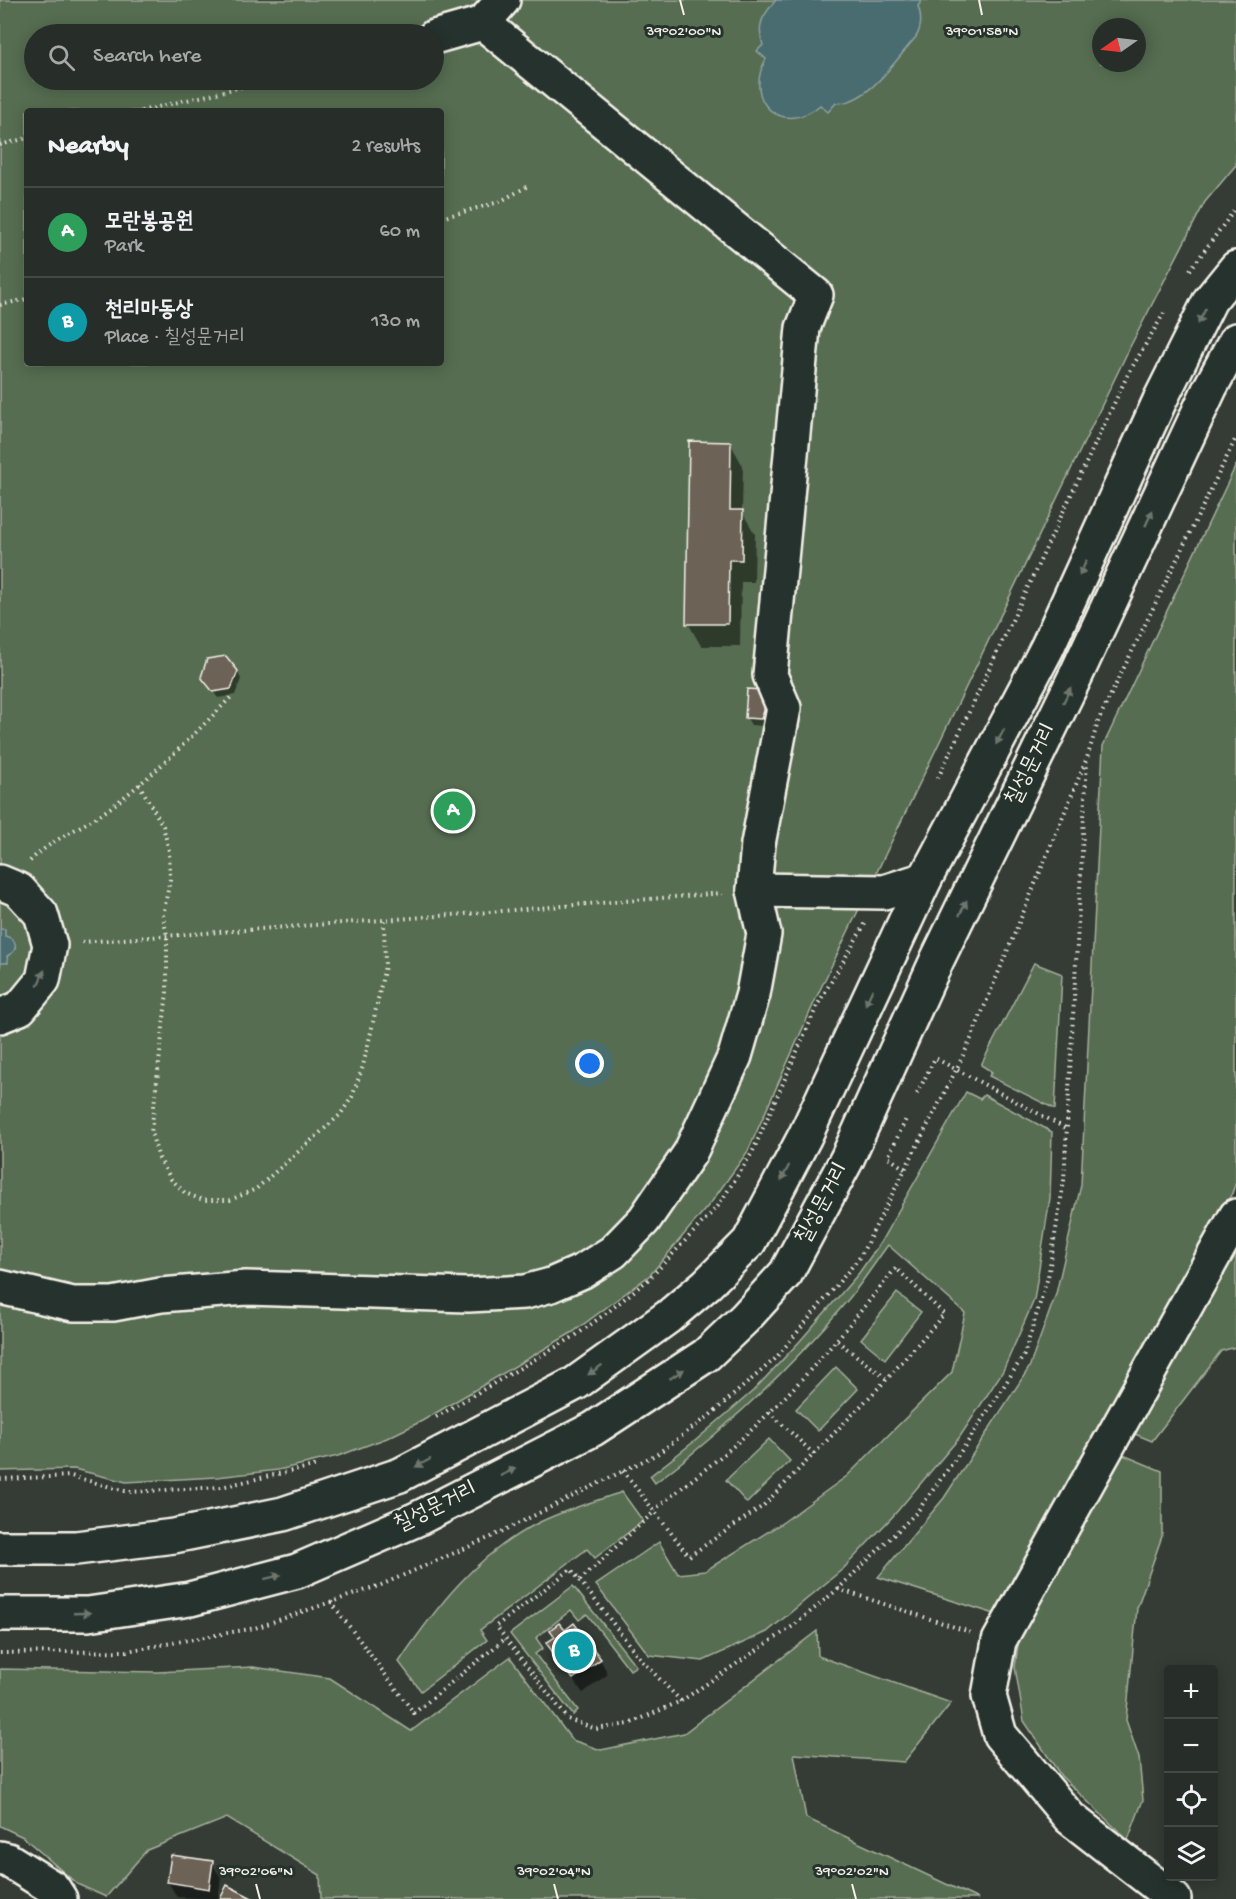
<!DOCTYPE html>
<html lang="en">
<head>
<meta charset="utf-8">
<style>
	:root { --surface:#272d28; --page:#333934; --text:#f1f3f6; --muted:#a4a8a8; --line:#434945; --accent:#e69b98 }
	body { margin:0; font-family:"Gochi Hand","Poor Story",sans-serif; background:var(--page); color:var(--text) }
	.controls { position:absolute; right:18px; bottom:18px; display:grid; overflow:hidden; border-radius:6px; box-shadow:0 3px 15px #0003 }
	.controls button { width:54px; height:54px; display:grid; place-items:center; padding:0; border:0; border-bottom:2px solid var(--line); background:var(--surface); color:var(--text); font:30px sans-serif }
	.compass { position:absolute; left:1092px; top:18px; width:54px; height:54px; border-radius:50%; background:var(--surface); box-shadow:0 3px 15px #0003; rotate:256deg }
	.you { position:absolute; left:590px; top:1064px; width:21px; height:21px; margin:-15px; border:4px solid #fff; border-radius:50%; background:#1a73e8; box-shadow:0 0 0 9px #1a73e833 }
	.badge { display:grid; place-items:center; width:39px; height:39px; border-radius:50%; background:var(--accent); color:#fff; font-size:20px; font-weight:700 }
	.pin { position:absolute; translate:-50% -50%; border:3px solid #fff; box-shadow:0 2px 6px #0006 }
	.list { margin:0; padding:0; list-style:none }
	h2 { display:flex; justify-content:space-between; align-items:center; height:78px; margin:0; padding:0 24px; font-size:26px }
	h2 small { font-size:20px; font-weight:400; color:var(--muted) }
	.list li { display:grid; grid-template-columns:39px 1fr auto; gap:18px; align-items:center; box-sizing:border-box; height:90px; padding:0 24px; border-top:2px solid var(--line) }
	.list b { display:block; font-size:22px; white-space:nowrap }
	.list p { margin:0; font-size:20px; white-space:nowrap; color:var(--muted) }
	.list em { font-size:20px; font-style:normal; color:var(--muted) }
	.icon { flex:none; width:33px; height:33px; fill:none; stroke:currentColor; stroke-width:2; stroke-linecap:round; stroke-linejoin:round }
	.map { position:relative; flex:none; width:1236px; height:1899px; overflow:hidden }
	.search { position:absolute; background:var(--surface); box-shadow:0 3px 15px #0003; left:24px; top:24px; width:420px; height:66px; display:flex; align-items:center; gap:15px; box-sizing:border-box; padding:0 21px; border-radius:33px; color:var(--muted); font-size:22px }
	.panel { position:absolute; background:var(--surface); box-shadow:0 3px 15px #0003; left:24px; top:108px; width:420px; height:258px; border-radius:6px }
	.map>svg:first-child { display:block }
	.green { fill:#576d51; stroke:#a6af9c; stroke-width:1.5; fill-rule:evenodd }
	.water { fill:#4a6c71; stroke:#8ea1a1; stroke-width:1.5 }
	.shadow { fill:#0007 }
	.building { fill:#6c6256; stroke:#f4f1e8; stroke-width:1.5 }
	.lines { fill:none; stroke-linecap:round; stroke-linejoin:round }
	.minor-casing { stroke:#f4f1e8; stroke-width:38 }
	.major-casing { stroke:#f4f1e8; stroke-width:38 }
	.path { stroke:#f4f1e8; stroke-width:4; stroke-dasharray:1.5 4.5; stroke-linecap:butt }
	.minor { stroke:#26332d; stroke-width:33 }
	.major { stroke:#26332d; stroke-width:33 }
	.oneway { fill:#6e766e }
	.ticks { fill:none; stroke:#f4f1e8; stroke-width:2 }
	.labels { text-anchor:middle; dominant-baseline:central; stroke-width:6; stroke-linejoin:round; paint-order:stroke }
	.street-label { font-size:22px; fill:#f4f1e8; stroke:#26332d }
	.ticks-label { font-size:15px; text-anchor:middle; fill:#f4f1e8; stroke:#26332d; stroke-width:6; stroke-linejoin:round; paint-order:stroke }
</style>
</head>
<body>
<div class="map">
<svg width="1236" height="1899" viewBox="0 0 1236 1899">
	<rect width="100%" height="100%" fill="#343c35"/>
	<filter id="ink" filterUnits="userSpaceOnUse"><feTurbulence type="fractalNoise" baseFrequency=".0167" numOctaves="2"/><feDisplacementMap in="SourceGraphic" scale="12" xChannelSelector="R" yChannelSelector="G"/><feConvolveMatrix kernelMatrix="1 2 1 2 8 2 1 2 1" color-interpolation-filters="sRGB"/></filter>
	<g filter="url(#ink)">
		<!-- green -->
		<g class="green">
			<path d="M0 0H1236V165L1205 202 1130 347 818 994 748 1151 713 1200 650 1275 573 1332 422 1421 387 1438 338 1456 278 1470 217 1477 126 1482 74 1469 0 1471ZM1101 27H1137V63H1101ZM34 34H434V80H34ZM27 111H441V363H27Z"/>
			<path d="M1236 465V1182L1222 1221 1206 1235 1188 1277 1075 1478 995 1614 878 1577 944 1498 1029 1368 1056 1294 1081 1185 1103 746Z"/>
			<path d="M1034 963 1062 974 1055 1109 989 1076 992 1072 981 1065Z"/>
			<path d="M966 1092 980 1099 984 1095 1052 1132 1050 1198 1034 1300 1003 1371 959 1438 894 1515 844 1568 767 1632 703 1661 649 1655 596 1585 659 1542 678 1574 705 1571 782 1523 847 1476 952 1372 965 1313 888 1245C874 1264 862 1283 847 1301 790 1369 726 1429 655 1483L650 1476 696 1440 753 1391 800 1341 859 1273 880 1243Z"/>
			<path d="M1236 1238V1347L1221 1351 1152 1441 1125 1430Z"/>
			<path d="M897 1293 921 1312 885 1359 861 1339Z"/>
			<path d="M836 1367 858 1389 818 1431 796 1409Z"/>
			<path d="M769 1439 790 1461 747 1503 726 1480Z"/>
			<path d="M1116 1452 1162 1471V1536L1137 1608 1126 1720 1139 1758 1143 1800 1128 1840 1061 1776 1024 1721 1015 1667 1019 1638Z"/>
			<path d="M622 1492 643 1521 595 1558 587 1549 480 1630 487 1640 421 1691 399 1662C436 1607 476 1555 536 1524 563 1510 593 1502 622 1492Z"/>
			<path d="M573 1586 636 1666 630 1670 587 1614 579 1620 571 1610 536 1638 543 1648 535 1654 578 1710 573 1715 510 1634Z"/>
			<path d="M817 1631 818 1656 951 1703 904 1762 794 1754 806 1818 978 1899H321L320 1875 227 1818 147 1850 106 1897 77 1884 23 1837 0 1826V1669L157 1672 253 1667 330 1678 411 1731 510 1657 572 1740 601 1750 684 1733Z"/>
		</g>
		<!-- water -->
		<g class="water">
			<path d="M776 0H922L918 6C922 17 922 27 916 37 896 59 869 104 836 103L828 112 820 105C783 137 742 102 766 59L757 51 763 45C756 25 763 15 776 0Z"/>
			<path d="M0 929H5V936C18 939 19 951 7 956L8 963H1L0 969Z"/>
		</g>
		<!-- shadow -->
		<g class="shadow">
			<path d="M730 443 743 466 742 512 755 534 754 582H741L740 646H701L688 623Z"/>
			<path d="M237 671 241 679 235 695 218 698 202 677Z"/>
			<path d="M748 691 768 707 764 726 751 725 747 718Z"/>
			<path d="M565 1632 600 1659 608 1674 583 1693 557 1659 548 1644Z"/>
			<path d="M212 1863 221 1878 218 1899 177 1897 168 1882Z"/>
		</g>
		<!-- building -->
		<g class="building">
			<path d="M689 441 731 442 730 510H743L742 560H729L728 624H686Z"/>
			<path d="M226 656 238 671 231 689 213 692 201 677 207 659Z"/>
			<path d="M747 689 762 690 765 699 764 711 761 719 745 718Z"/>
			<path d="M559 1623 565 1630 574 1623 601 1659 573 1679 546 1643 555 1637 550 1630Z"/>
			<path d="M171 1855 213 1861 209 1889 167 1882Z"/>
			<path d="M227 1885 254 1899H220Z"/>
		</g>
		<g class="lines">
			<!-- minor casing -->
			<g class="minor-casing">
				<g id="minor">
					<path d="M483 23 503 0"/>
					<path d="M0 882 19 890 41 914 50 945 43 980 20 1008 0 1016"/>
					<path d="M754 890 884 892 925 879"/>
					<path d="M0 1287 73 1304H113L161 1295 246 1288 468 1295 525 1292 551 1285 583 1271 613 1252 644 1220 690 1153 735 1056 753 994 764 934 754 890 758 844 784 708 770 675 803 328 816 295 483 23 434 37"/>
					<path d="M0 1858 8 1860 53 1888 60 1899"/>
					<path d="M1174 1899 1070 1818 1000 1735 989 1696 999 1641 1236 1216"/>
				</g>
			</g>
			<!-- major casing -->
			<g class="major-casing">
				<g id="major">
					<path d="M0 1548H76L174 1536 283 1514 400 1475 576 1383 668 1317 707 1284 749 1242 805 1136 925 879 1047 648 1161 398 1210 300 1236 268"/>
					<path d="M0 1614H88L190 1599 297 1571 417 1519 593 1429 706 1355 745 1318 786 1273 847 1159 937 960 1077 673 1210 388 1236 340"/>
				</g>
			</g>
			<!-- path -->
			<g class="path">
				<path d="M141 111 271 80"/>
				<path d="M0 145 27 138"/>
				<path d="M441 218 499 202 528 186"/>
				<path d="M1190 270 1236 208"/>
				<path d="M0 305 27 299"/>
				<path d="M938 778 1127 376 1164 313"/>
				<path d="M139 784 163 826 169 851 170 879 163 916 167 936V992L151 1133 159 1158 171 1179 185 1193 203 1200H230L256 1189 340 1115 352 1097 363 1066 371 1032 385 966 384 921"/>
				<path d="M30 861C53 838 84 827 110 808 154 775 194 735 232 696"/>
				<path d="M82 942 452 915 723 893"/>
				<path d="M917 1094 935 1058 1067 1129"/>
				<path d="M905 1169 888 1157 907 1117"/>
				<path d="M837 1341 887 1379"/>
				<path d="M769 1412 814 1454"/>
				<path d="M436 1417 575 1336 609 1311 649 1279 718 1206 752 1153 818 1004 865 924"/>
				<path d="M623 1471 689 1556 763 1506 887 1379 944 1314 896 1268C847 1328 798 1389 739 1441 712 1465 682 1487 654 1510"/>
				<path d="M0 1479 71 1476 129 1492 221 1487 318 1465"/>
				<path d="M580 1580 655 1511"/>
				<path d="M838 1589 970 1632"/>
				<path d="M331 1602 414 1713 506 1638"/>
				<path d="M0 1653 127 1651 255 1628 381 1585 491 1537 657 1454 709 1416 775 1359 860 1257 957 1068 971 1039 1087 758 1099 719 1236 438"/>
				<path d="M681 1701 642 1661 571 1569 496 1626 568 1719 596 1729 629 1724 681 1701 793 1626 838 1589 917 1512 969 1440 1024 1355 1048 1277 1064 1181 1087 762"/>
			</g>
			<!-- minor -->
			<use href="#minor" class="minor"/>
			<!-- major -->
			<use href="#major" class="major"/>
		</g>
		<!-- one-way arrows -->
		<defs><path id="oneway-solid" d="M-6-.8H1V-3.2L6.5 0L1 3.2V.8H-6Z" transform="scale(1.5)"/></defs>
		<g class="oneway">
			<use href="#oneway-solid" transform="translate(1202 316) rotate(117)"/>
			<use href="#oneway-solid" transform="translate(1149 518) rotate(-65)"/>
			<use href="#oneway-solid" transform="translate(1083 568) rotate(115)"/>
			<use href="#oneway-solid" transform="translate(1067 695) rotate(-64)"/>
			<use href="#oneway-solid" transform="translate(1000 737) rotate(118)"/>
			<use href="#oneway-solid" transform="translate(963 908) rotate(-64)"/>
			<use href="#oneway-solid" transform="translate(41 978) rotate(-66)"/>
			<use href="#oneway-solid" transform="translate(869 997) rotate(115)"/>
			<use href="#oneway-solid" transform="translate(785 1173) rotate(118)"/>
			<use href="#oneway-solid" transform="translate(595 1370) rotate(145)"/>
			<use href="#oneway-solid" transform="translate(677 1374) rotate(-33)"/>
			<use href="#oneway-solid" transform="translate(423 1463) rotate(152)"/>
			<use href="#oneway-solid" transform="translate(508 1472) rotate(-27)"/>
			<use href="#oneway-solid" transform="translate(273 1577) rotate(-14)"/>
			<use href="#oneway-solid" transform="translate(82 1613) rotate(-2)"/>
		</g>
	</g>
	<!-- ticks -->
	<path class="ticks" d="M680 0 684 15M979 0 982 15M256 1884 260 1899M554 1884 558 1899M852 1884 856 1899"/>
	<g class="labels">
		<!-- street labels -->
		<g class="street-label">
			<text transform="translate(1032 765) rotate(-64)">칠성문거리</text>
			<text transform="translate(823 1204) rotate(-62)">칠성문거리</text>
			<text transform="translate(436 1508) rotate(-26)">칠성문거리</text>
		</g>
	</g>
	<g class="ticks-label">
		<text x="684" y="35">39°02'00"N</text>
		<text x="982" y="35">39°01'58"N</text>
		<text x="256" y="1875">39°02'06"N</text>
		<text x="554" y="1875">39°02'04"N</text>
		<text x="852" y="1875">39°02'02"N</text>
	</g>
</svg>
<div class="controls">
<button>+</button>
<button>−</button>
<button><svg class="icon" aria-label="locate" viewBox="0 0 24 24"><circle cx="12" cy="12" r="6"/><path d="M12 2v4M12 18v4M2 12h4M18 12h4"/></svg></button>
<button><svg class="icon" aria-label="layers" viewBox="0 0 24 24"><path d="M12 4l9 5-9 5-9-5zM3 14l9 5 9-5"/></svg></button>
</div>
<svg class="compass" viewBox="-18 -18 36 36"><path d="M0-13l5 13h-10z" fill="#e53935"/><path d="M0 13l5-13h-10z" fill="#a4a8a8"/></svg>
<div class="you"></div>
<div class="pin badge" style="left:453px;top:811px;background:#2e9e5b">A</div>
<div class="pin badge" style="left:574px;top:1651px;background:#0f9aa8">B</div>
<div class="search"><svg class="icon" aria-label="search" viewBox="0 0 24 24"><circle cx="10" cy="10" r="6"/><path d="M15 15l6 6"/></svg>Search here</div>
<section class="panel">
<h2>Nearby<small>2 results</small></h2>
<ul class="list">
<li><span class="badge" style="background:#2e9e5b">A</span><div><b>모란봉공원</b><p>Park</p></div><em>60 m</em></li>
<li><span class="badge" style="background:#0f9aa8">B</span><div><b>천리마동상</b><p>Place · 칠성문거리</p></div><em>130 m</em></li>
</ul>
</section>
</div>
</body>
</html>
